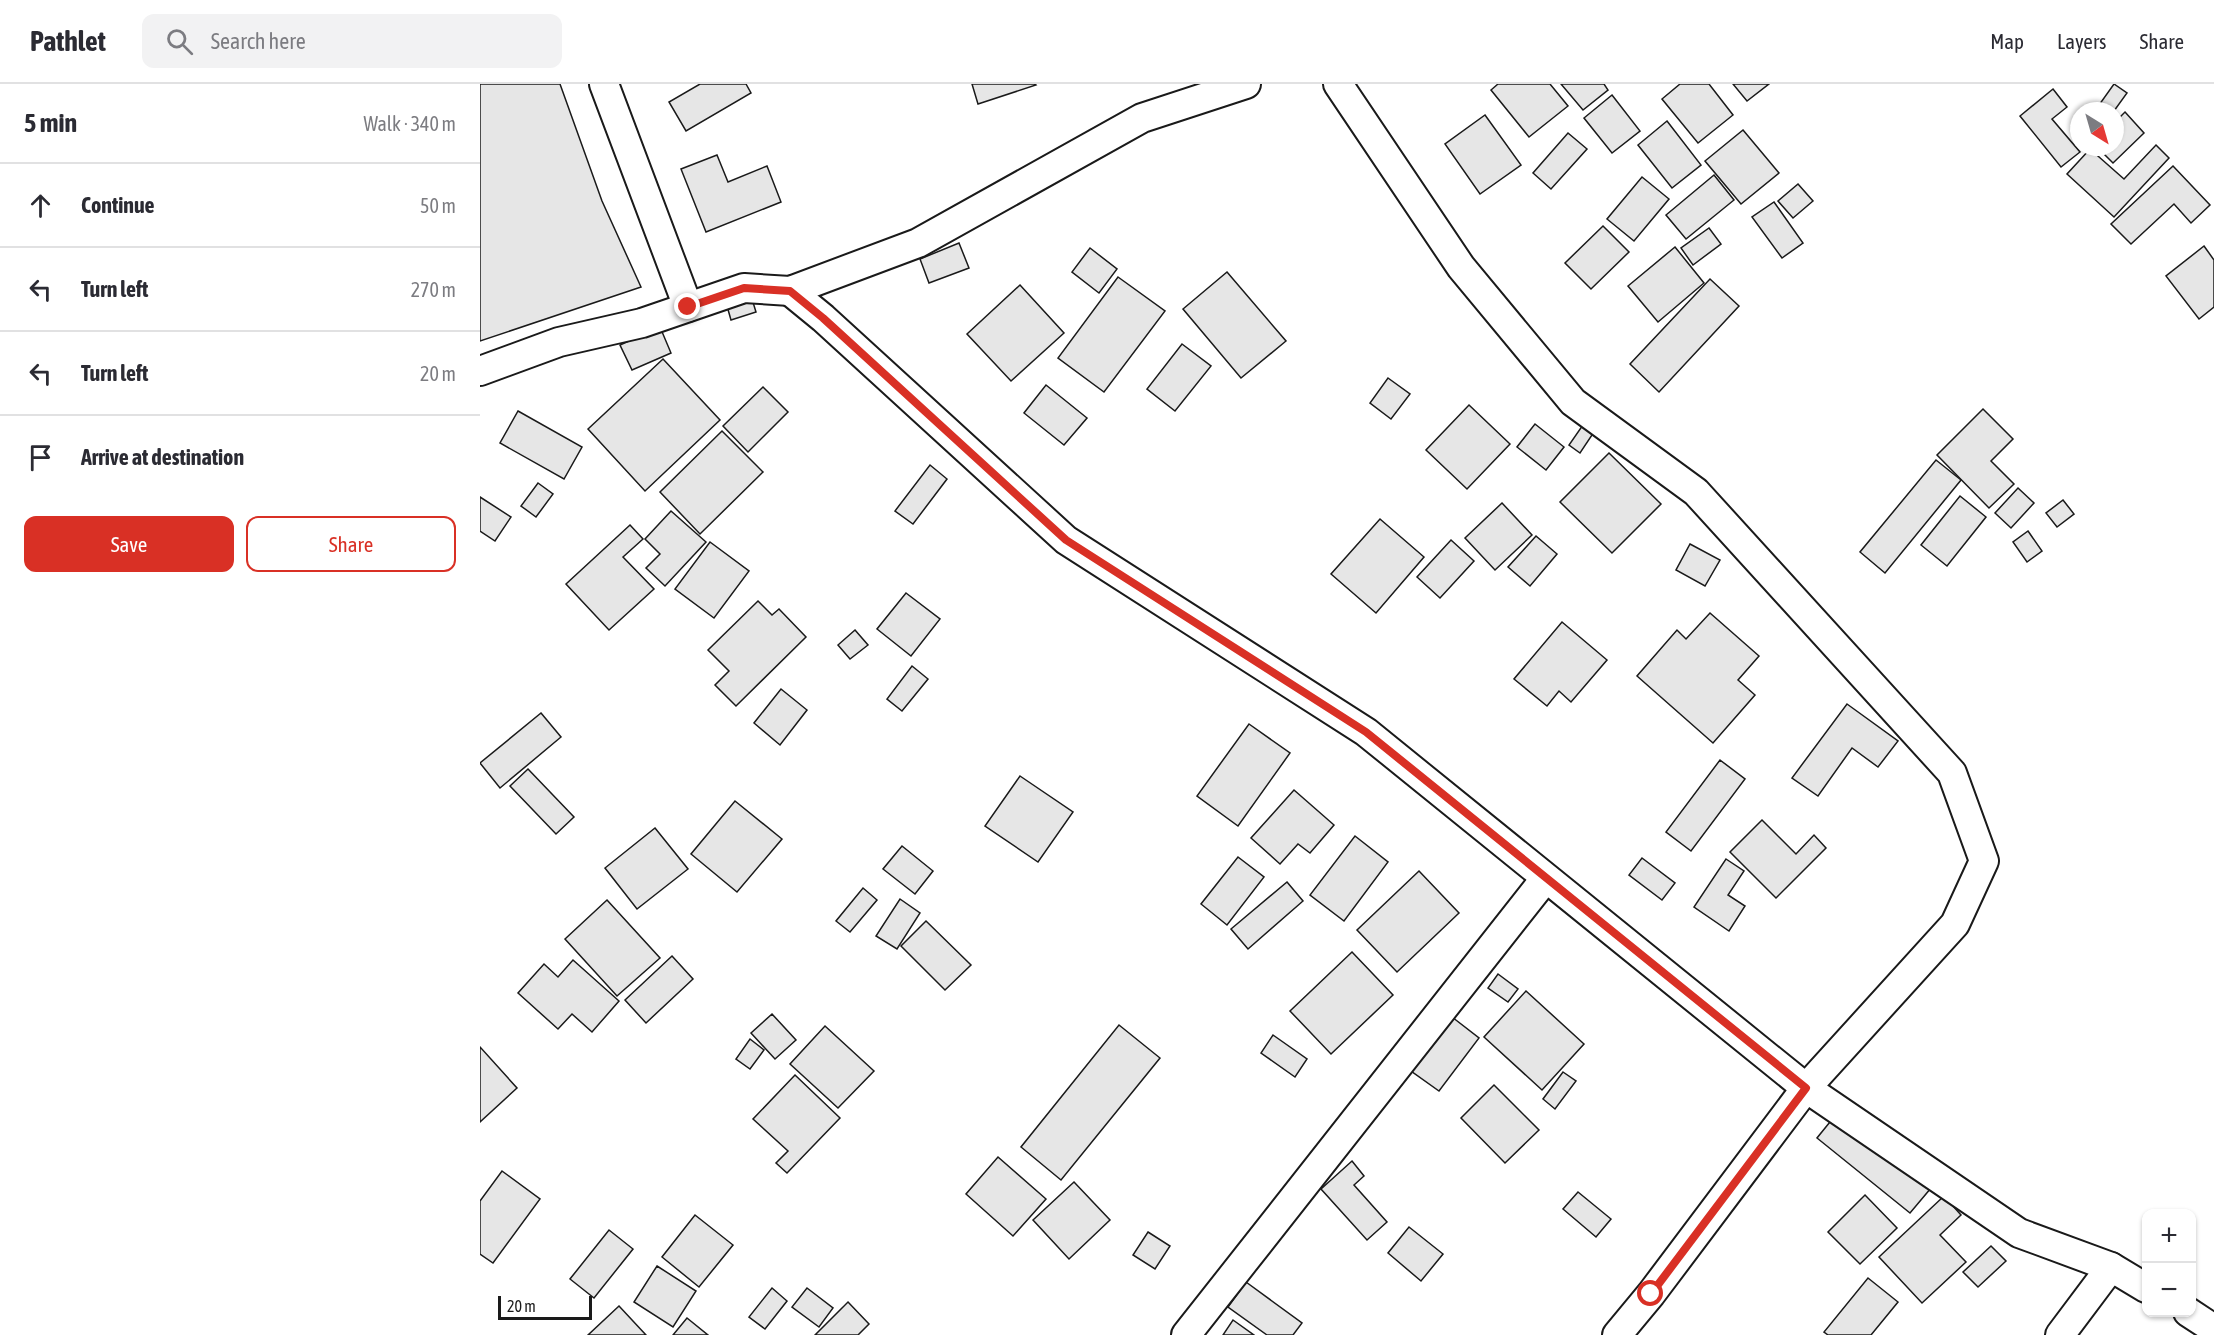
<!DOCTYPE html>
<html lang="en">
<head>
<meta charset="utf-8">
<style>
	:root { --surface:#fff; --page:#f2f2f3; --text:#2b2b33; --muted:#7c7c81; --line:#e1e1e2; --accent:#d93025 }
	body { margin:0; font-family:"Asap Condensed",sans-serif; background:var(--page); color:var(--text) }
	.controls { position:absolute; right:18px; bottom:18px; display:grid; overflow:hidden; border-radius:12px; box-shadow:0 2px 4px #0004 }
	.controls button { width:54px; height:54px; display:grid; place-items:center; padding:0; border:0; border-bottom:2px solid var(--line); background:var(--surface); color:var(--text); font:30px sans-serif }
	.compass { position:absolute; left:1590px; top:18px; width:54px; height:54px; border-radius:50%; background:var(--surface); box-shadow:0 2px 4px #0004; rotate:143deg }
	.scale { position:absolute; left:18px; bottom:15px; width:94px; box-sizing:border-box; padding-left:6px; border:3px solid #1a1a1a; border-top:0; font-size:16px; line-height:21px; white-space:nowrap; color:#1a1a1a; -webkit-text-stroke:4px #fff; paint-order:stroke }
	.stop { position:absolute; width:18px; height:18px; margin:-14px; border:4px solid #d93025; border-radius:50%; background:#fff }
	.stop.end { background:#d93025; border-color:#fff; box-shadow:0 2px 6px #0008 }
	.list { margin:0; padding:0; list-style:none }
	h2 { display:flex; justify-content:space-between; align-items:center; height:78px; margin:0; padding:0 24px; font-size:26px }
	h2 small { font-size:20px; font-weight:400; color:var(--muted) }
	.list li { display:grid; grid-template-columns:39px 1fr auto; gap:18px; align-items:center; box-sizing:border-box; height:84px; padding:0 24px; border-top:2px solid var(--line) }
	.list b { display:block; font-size:22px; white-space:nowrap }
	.list em { font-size:20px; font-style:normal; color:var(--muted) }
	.actions { display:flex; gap:12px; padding:18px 24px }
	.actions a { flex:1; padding:14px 0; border:2px solid var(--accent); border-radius:12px; text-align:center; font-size:21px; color:var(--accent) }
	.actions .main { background:var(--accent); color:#fff }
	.icon { flex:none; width:33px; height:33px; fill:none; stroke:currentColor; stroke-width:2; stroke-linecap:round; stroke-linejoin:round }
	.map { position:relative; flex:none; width:1734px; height:1251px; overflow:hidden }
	header { display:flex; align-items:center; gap:36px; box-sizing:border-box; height:84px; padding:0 30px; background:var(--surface); border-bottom:2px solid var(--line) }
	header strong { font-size:28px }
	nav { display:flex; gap:33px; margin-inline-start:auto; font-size:21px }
	.search { width:420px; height:54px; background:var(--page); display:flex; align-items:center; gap:15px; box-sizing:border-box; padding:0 21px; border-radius:12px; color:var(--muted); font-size:22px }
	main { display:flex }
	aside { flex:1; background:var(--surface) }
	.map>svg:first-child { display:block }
	.building { fill:#e6e6e6; stroke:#1a1a1a; stroke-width:1.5 }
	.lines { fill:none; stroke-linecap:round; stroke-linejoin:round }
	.minor-casing { stroke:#1a1a1a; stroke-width:32 }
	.minor { stroke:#fff; stroke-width:28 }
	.route { stroke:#d93025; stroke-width:8 }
</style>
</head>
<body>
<header>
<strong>Pathlet</strong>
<div class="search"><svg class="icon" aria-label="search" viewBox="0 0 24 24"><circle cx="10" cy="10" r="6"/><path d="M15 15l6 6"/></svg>Search here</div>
<nav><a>Map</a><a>Layers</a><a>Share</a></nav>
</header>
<main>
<aside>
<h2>5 min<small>Walk · 340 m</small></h2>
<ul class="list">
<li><svg class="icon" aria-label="ahead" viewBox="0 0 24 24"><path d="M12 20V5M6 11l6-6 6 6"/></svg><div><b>Continue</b></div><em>50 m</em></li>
<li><svg class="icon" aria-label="left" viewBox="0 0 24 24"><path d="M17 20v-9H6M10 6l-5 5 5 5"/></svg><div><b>Turn left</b></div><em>270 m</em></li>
<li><svg class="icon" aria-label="left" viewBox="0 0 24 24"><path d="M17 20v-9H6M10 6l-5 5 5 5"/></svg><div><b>Turn left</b></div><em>20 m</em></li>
<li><svg class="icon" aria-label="arrive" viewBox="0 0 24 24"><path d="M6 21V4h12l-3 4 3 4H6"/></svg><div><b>Arrive at destination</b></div></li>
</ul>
<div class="actions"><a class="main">Save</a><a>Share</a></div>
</aside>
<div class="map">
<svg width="1734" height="1251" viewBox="0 0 1734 1251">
	<rect width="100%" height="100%" fill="#fff"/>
	<!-- building -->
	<g class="building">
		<path d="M0 0H80L122 117 161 203 0 257Z"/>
		<path d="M220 0H266L271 9 206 47 189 18Z"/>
		<path d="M492 0H555L556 1 498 20Z"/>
		<path d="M1018 0H1070L1088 22 1049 53 1011 6Z"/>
		<path d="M1081 0H1124L1128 6 1103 26Z"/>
		<path d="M1200 0H1229L1253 31 1218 59 1182 15Z"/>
		<path d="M1253 0H1289L1267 17Z"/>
		<path d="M1634 0 1647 9 1634 27H1627L1619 21Z"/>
		<path d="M1573 5 1587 23 1572 35 1600 68 1581 83 1540 32Z"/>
		<path d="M1132 11 1160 47 1132 69 1104 34Z"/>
		<path d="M1645 28 1664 49 1633 79 1617 63H1635V38Z"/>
		<path d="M1005 31 1041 81 1000 110 965 60Z"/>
		<path d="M1187 37 1221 81 1192 104 1158 61Z"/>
		<path d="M1263 46 1299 89 1261 120 1225 77Z"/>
		<path d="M1088 49 1107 65 1071 105 1053 89Z"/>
		<path d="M1676 61 1689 74 1634 133 1587 90 1610 65 1644 95Z"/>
		<path d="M237 71 248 98 287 82 301 118 226 148 201 85Z"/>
		<path d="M1693 82 1730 121 1711 139 1694 120 1651 160 1631 140Z"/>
		<path d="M1234 91 1254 116 1206 155 1186 131Z"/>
		<path d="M1162 93 1189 115 1154 157 1127 135Z"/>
		<path d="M1318 100 1333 117 1313 134 1298 117Z"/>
		<path d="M1294 118 1323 159 1302 174 1272 133Z"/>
		<path d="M1123 142 1149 168 1111 205 1085 179Z"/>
		<path d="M1229 144 1241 160 1213 181 1201 164Z"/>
		<path d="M479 159 489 184 449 199 440 175Z"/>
		<path d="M1724 162 1734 176V223L1719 235 1686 192Z"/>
		<path d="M1195 163 1224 199 1178 238 1148 202Z"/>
		<path d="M610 164 637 185 619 209 592 188Z"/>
		<path d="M747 188 806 257 761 294 703 225Z"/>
		<path d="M638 193 685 227 624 308 578 274Z"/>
		<path d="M1230 195 1259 222 1179 308 1150 280Z"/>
		<path d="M540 201 584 249 531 297 487 250Z"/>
		<path d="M272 215 276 228 251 236 247 222Z"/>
		<path d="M180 243 191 269 152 286 140 261Z"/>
		<path d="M702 260 731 282 695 327 667 305Z"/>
		<path d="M183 275 240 336 165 407 108 345Z"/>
		<path d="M908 294 930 310 911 335 890 319Z"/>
		<path d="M566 301 607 334 584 361 544 329Z"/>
		<path d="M283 303 308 328 268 368 243 342Z"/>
		<path d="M989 321 1030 360 987 405 946 366Z"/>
		<path d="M1503 325 1533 355 1511 377 1534 400 1509 424 1457 371Z"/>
		<path d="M38 327 102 363 84 395 20 359Z"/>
		<path d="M1105 338 1116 345 1100 369 1089 361Z"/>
		<path d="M1055 340 1084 363 1066 386 1037 363Z"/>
		<path d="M242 347 283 388 220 450 180 408Z"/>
		<path d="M1129 369 1181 420 1132 469 1080 418Z"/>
		<path d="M1456 376 1481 396 1405 489 1380 468Z"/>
		<path d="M450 381 467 395 433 440 415 427Z"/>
		<path d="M58 399 73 410 56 433 41 422Z"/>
		<path d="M1538 404 1554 419 1531 444 1515 429Z"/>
		<path d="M1480 412 1506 433 1467 482 1441 461Z"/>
		<path d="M0 413 31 433 15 457 0 447Z"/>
		<path d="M1583 416 1594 430 1577 443 1566 429Z"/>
		<path d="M1022 419 1052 451 1015 486 985 454Z"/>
		<path d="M191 427 226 458 185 502 166 484 180 470 165 455Z"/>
		<path d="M900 435 944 473 896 529 851 490Z"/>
		<path d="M150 441 163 455 143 473 174 505 129 546 86 500Z"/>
		<path d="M1548 447 1562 467 1547 478 1533 458Z"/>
		<path d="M1056 452 1077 470 1050 502 1028 483Z"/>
		<path d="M971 456 994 477 960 514 937 493Z"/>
		<path d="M230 458 269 487 234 534 195 505Z"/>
		<path d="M1210 460 1240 476 1225 502 1196 486Z"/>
		<path d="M426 509 460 535 431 572 397 545Z"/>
		<path d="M278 517 292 531 299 525 326 553 256 622 235 601 249 587 228 566Z"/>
		<path d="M1230 529 1279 572 1258 596 1275 611 1233 659 1157 592 1197 546 1206 555Z"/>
		<path d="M1082 538 1127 576 1091 618 1079 607 1067 622 1034 595Z"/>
		<path d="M375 546 388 561 370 575 358 561Z"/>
		<path d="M432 582 448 595 422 627 407 615Z"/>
		<path d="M301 605 327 626 300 661 274 639Z"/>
		<path d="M1367 620 1418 657 1398 683 1372 664 1338 712 1312 694Z"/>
		<path d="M61 629 81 653 20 704 0 679Z"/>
		<path d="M769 640 810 669 758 742 717 712Z"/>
		<path d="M1240 676 1265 695 1211 767 1186 748Z"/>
		<path d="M48 685 94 733 76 750 30 702Z"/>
		<path d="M540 692 593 728 558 778 505 742Z"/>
		<path d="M814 706 854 741 830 769 818 760 800 780 771 754Z"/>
		<path d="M255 717 302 755 257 808 211 770Z"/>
		<path d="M1282 736 1316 770 1334 751 1346 764 1296 814 1250 768Z"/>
		<path d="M175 744 208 785 157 825 125 784Z"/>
		<path d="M875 752 908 778 864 837 830 811Z"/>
		<path d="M422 762 453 787 435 810 403 785Z"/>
		<path d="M758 773 784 793 747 841 721 820Z"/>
		<path d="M1162 774 1195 799 1182 816 1149 791Z"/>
		<path d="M1246 775 1264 787 1248 811 1265 822 1249 847 1214 823Z"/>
		<path d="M939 787 979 829 917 888 877 846Z"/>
		<path d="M807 798 823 817 768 865 751 845Z"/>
		<path d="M383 804 397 816 370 848 356 837Z"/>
		<path d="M420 815 440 829 417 865 396 852Z"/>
		<path d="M127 816 180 874 137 912 85 855Z"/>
		<path d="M446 837 491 881 465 906 421 862Z"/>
		<path d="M872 868 913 911 851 970 810 927Z"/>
		<path d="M192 872 213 895 166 939 145 916Z"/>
		<path d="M93 876 139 917 112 948 92 930 78 945 38 909 64 880 78 893Z"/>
		<path d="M1018 890 1038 905 1028 918 1008 904Z"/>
		<path d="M1046 907 1104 960 1062 1006 1004 953Z"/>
		<path d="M292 930 316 956 295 975 271 949Z"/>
		<path d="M972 933 999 954 959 1007 931 987Z"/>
		<path d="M639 941 680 974 581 1096 541 1063Z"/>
		<path d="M345 942 394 987 358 1024 310 980Z"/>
		<path d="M793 951 827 975 815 993 781 969Z"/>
		<path d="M270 955 284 966 270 985 256 975Z"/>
		<path d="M0 963 37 1004 0 1038Z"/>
		<path d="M1083 988 1096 997 1075 1025 1063 1015Z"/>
		<path d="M315 991 360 1034 307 1089 296 1079 308 1067 273 1035Z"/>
		<path d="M1014 1001 1059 1046 1025 1079 981 1034Z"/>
		<path d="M1358 1028 1451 1104 1430 1129 1337 1054Z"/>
		<path d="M518 1073 566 1115 533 1152 486 1110Z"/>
		<path d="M872 1077 884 1092 874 1101 907 1138 887 1156 841 1105Z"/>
		<path d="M22 1087 60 1115 13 1179 0 1170V1117Z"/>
		<path d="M594 1098 630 1136 589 1175 553 1136Z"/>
		<path d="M1098 1108 1131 1135 1116 1153 1083 1125Z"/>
		<path d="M1385 1111 1417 1144 1380 1180 1348 1148Z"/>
		<path d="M1464 1112 1481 1131 1460 1151 1486 1178 1442 1219 1399 1173Z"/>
		<path d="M215 1131 253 1161 219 1203 182 1173Z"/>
		<path d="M929 1143 963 1170 941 1197 908 1169Z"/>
		<path d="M129 1146 153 1165 114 1214 90 1195Z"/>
		<path d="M668 1148 690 1162 675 1185 653 1171Z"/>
		<path d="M1511 1162 1526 1177 1498 1203 1483 1188Z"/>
		<path d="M177 1182 216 1207 193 1243 154 1218Z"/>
		<path d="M1388 1194 1418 1218 1391 1251H1348L1344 1248Z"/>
		<path d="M766 1198 822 1239 813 1251H787L748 1223Z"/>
		<path d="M292 1204 307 1217 285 1245 269 1233Z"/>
		<path d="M327 1204 353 1224 339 1243 312 1223Z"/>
		<path d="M368 1218 389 1240 378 1251H335Z"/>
		<path d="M139 1222 166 1251H108Z"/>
		<path d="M207 1234 228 1251H193Z"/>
		<path d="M753 1236 774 1251H743Z"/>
	</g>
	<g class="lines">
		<!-- minor casing -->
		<g class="minor-casing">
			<g id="minor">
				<path d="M124 0 208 223"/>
				<path d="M858 0 981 183 1093 318 1216 408 1472 689 1504 777 1475 840 1326 1004 1171 1210 1137 1251"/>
				<path d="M310 207 343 234 586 456 886 648 1326 1004 1539 1149 1631 1183 1666 1204"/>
				<path d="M0 287 79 258 162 239 264 204 310 207 438 159 662 34 766 0"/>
				<path d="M1708 1228 1734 1245"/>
				<path d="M706 1251 1065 795"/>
				<path d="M1580 1251 1631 1183"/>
			</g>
		</g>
		<!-- minor -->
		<use href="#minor" class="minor"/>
	</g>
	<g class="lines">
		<!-- route -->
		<path class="route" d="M208 223 264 204 310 207 343 234 586 456 886 648 1326 1004 1171 1210"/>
	</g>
</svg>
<div class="controls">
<button>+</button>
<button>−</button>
</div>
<svg class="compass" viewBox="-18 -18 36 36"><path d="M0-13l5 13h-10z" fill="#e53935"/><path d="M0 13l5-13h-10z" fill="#7c7c81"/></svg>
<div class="scale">20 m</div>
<div class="stop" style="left:1171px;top:1210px"></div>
<div class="stop end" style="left:208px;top:223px"></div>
</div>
</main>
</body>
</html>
